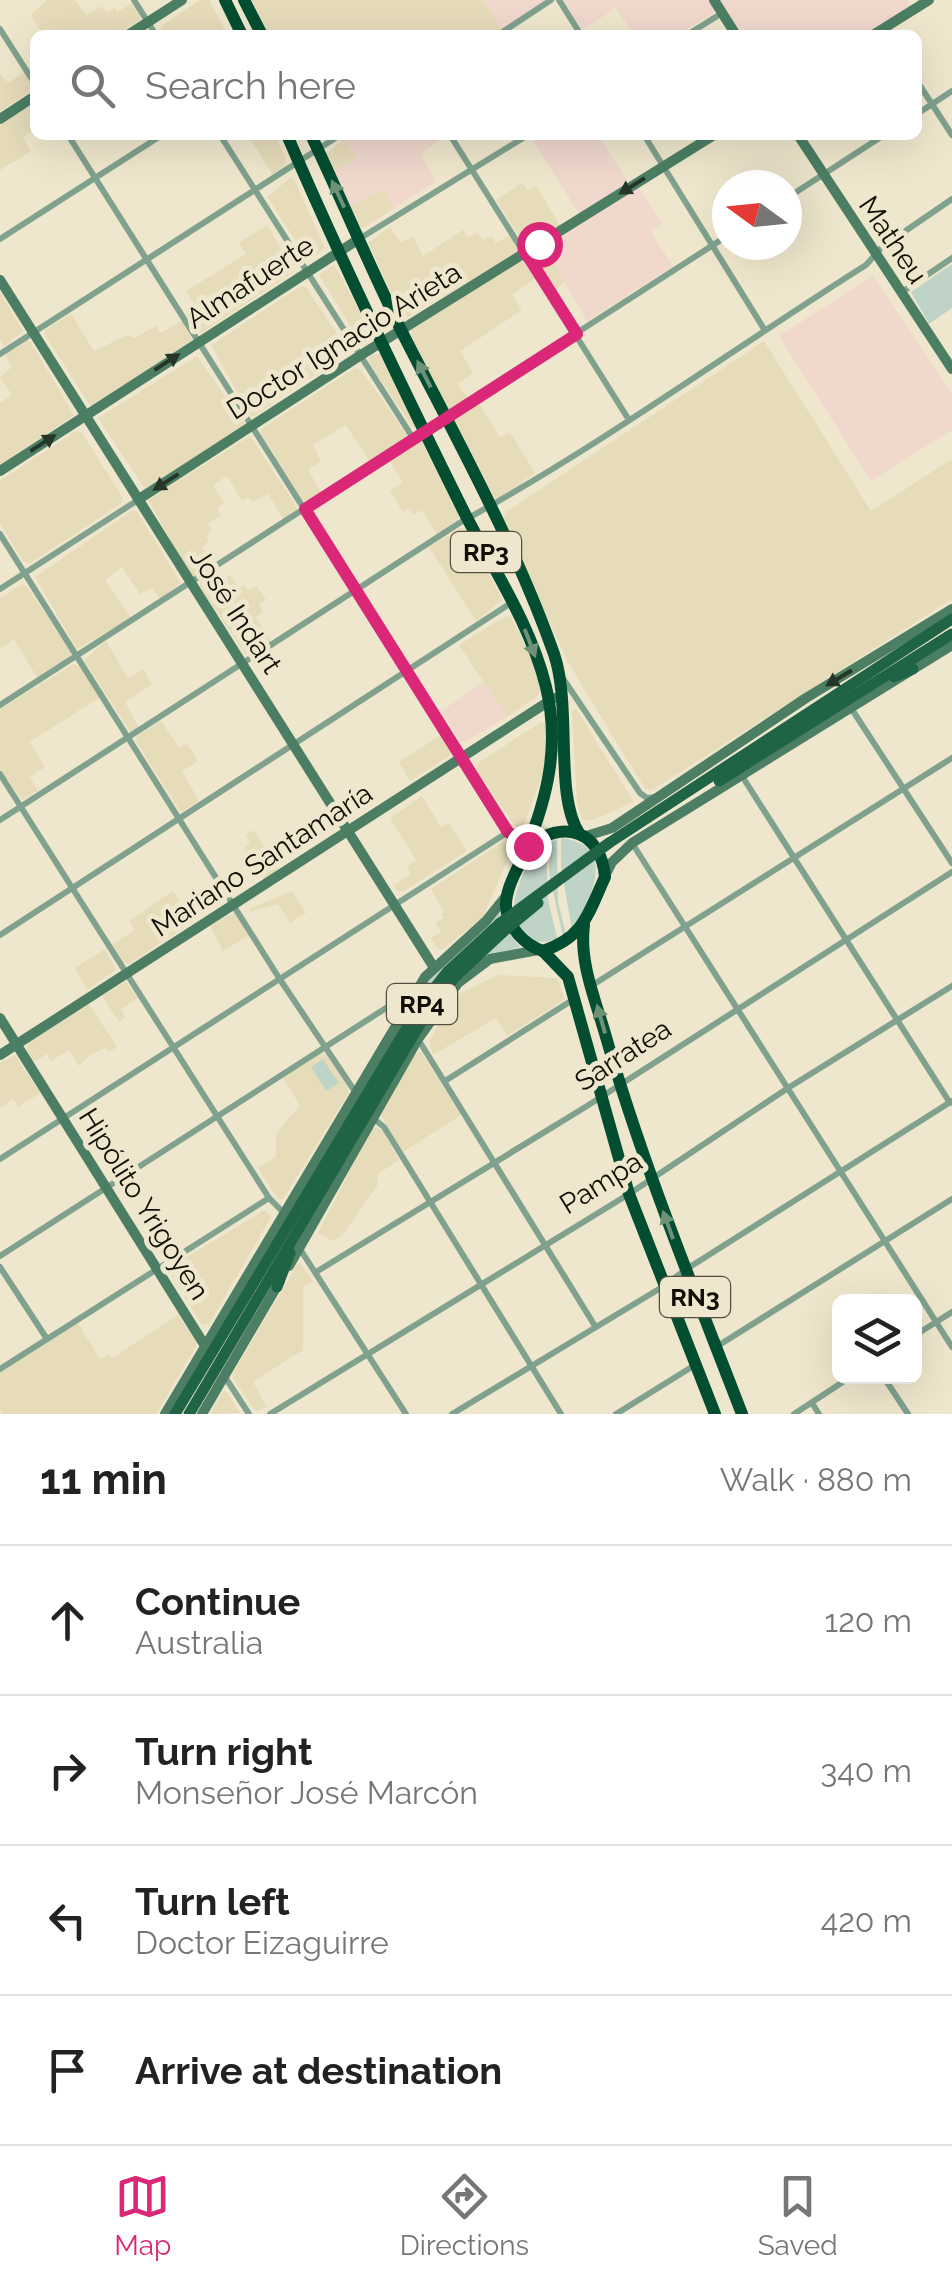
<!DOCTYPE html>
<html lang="en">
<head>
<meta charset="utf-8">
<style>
	:root { --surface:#fff; --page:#f2f2f2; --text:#222; --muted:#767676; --line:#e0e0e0; --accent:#db2777 }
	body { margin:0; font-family:Raleway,sans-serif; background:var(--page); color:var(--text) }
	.controls { position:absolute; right:30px; bottom:30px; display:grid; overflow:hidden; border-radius:15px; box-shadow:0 10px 40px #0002 }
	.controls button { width:90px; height:90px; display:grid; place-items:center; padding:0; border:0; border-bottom:2px solid var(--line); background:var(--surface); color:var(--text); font:50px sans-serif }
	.compass { position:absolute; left:712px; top:170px; width:90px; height:90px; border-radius:50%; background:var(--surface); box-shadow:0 10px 40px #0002; rotate:285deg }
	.stop { position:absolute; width:30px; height:30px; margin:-22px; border:8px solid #db2777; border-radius:50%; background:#fff }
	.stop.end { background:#db2777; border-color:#fff; box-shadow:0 2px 10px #0008 }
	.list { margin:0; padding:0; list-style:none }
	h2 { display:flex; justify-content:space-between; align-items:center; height:130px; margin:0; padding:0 40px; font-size:42px }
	h2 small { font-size:32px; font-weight:400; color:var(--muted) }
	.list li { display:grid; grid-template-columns:65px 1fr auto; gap:30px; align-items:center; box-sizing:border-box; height:150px; padding:0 40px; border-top:2px solid var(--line) }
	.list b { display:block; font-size:38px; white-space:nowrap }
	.list p { margin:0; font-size:32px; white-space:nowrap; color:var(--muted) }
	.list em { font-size:32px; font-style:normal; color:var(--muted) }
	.icon { flex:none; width:55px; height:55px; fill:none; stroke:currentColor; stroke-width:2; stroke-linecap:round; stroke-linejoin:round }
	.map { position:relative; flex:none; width:952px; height:1414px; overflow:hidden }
	.search { position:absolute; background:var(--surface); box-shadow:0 10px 40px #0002; left:30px; right:30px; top:30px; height:110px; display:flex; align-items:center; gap:25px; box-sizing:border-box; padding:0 35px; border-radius:15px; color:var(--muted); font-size:38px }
	.sheet { height:730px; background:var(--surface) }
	nav { display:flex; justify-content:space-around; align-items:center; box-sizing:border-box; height:140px; border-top:2px solid var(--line); background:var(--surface); font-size:28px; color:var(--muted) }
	nav a { display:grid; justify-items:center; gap:5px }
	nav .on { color:var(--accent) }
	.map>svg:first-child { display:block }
	.built { fill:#e6dcba }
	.industrial { fill:#f0d8cd }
	.green { fill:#bfd3c7 }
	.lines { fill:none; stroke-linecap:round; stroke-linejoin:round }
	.street { stroke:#7fa18d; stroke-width:6 }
	.secondary { stroke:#4b7e63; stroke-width:10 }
	.primary { stroke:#1f6545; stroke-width:11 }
	.highway { stroke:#034d30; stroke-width:12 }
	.primary-bridge { stroke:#1f6545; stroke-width:11 }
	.oneway { fill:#253527 }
	.oneway2 { fill:#6d9277 }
	.route { stroke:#db2777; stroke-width:12 }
	.labels { text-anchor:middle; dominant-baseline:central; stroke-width:10; stroke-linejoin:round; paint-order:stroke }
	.shield { fill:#efe7cd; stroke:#544f42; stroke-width:2.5 }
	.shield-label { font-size:25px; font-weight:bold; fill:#110e06 }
	.street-label { font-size:28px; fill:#110e06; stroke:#efe7cd }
</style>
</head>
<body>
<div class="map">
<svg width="952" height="1414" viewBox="0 0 952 1414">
	<rect width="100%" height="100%" fill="#efe7cd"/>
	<!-- built -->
	<g class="built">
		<path d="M47 0H75L86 15 102 6 106 13 115 8 117 12 132 3 141 15 138 21 115 35H43L31 15Z"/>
		<path d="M200 0H209L228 35H163L161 26Z"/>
		<path d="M251 0H483L502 30 493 35H269Z"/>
		<path d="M25 72 31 84V91L0 111V73L8 83Z"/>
		<path d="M35 103V129L23 137 31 151 0 170V125Z"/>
		<path d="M248 135H275L286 158 285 166 272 174Z"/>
		<path d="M344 139 357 160 333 171 326 154Z"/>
		<path d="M290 178 294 179 325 248 309 261 267 197Z"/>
		<path d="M522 183 527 190 536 185 561 227 526 247 496 200Z"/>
		<path d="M383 189 394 208 364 228 360 227 350 205Z"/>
		<path d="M267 225 294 272 201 333 197 332 187 314 196 307 186 291 246 254 239 243Z"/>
		<path d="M390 227 401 242 413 237 423 256 463 230 468 237 478 232 483 240 491 236 496 243 510 235 519 252 408 317 402 315 368 243Z"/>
		<path d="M544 246 566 282 552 291 532 256Z"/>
		<path d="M520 261 527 262 537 277 512 295 522 310 460 351 473 373 458 384 468 399 453 409H447L411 335 412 330Z"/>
		<path d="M334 265 376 339 363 347 319 275Z"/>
		<path d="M301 286 306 287 349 352 254 416 250 415 211 345Z"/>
		<path d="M0 292 23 331 4 347 0 340Z"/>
		<path d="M71 314 94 351 127 335 135 338 156 326 161 333 183 320 192 340 91 407 45 335V330Z"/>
		<path d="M27 340 31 343 74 415 0 465V403L12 395 0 377 12 367 4 353Z"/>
		<path d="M764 341 871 511 952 459V599L652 790 645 789 568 662 502 520 506 512Z"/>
		<path d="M382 353 416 428 414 429 369 363 370 356Z"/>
		<path d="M197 356 245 425 147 487 143 486 98 418Z"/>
		<path d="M355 368 361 370 407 435 406 439 371 464 346 425 313 445 321 461 308 470 323 495 309 504 302 500 261 433V429Z"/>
		<path d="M478 402 500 437 510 432 535 473 499 498H494L453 419Z"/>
		<path d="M76 431 82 433 123 498 121 504 30 563 23 561 0 524V481Z"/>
		<path d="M250 436 298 509 284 520 268 494 253 502 249 497 242 501 227 476 213 485 224 504 217 508 221 515 208 524 212 531 206 536 209 542 202 547 214 565 197 577 190 574 148 500Z"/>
		<path d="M419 437 460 517 437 535 422 510 414 515 410 508 403 512 390 491 403 482 388 459Z"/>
		<path d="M133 510 137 512 181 583 160 599 152 588 140 594 122 567 105 580 131 618 77 649 35 577Z"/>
		<path d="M460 528 468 529 502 600 476 621 429 547Z"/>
		<path d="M216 568 223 579 230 575 239 588 244 585 248 591 257 586 266 600 259 604 263 612 256 617 271 642 249 654H245L200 587 201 577Z"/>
		<path d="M21 585 27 587 72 653 71 657 38 679 14 639 0 648V598Z"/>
		<path d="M506 616 511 617 532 659 540 689 539 695 507 717 459 645Z"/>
		<path d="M106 641 128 678 143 669 152 684 125 702 140 729 131 733 84 660Z"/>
		<path d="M74 664 80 667 100 697 30 742 45 767 30 777 38 791 22 800 0 769V709Z"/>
		<path d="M576 709 634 802 590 821 582 819 577 802 572 710Z"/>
		<path d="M161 721 179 748 187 744 198 761 182 771 199 801 183 811H180L136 741 137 736Z"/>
		<path d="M541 722 545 724 548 747 543 773 523 827H516L476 769 478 763Z"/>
		<path d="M441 735 452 752 449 756 410 781 399 762Z"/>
		<path d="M422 796 441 827 449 823 467 851 404 891H398L394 885 411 874 407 866 416 860 390 818Z"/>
		<path d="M254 830 278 870 264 879 244 848 250 843 246 835Z"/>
		<path d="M504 841 510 843 512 849 483 917 442 950 438 949 431 938 441 932 436 923 443 918 441 915 444 912 431 889Z"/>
		<path d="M173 891 193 922 129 964 123 963 112 945 135 930 129 921Z"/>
		<path d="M292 891 306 913 290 923 278 904 249 912 250 908Z"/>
		<path d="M235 912 251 934 223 951 210 926Z"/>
		<path d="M105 949 116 970 87 990 75 968Z"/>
		<path d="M498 975 557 978 565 999 507 1036 496 1018 433 1055 429 1041 456 995Z"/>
		<path d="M126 982 138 998 121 1009 125 1017 119 1022 102 996Z"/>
		<path d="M89 1004 117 1047 109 1052 106 1048 91 1054 79 1066 69 1050 51 1061 47 1054 34 1062 26 1051 28 1043Z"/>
		<path d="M321 1052 327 1055 348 1088V1094L283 1199 279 1200 258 1168 276 1156V1134L300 1105 282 1077Z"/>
		<path d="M421 1052 461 1115 403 1152 380 1114 415 1053Z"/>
		<path d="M15 1055 40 1093 18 1107 13 1099 0 1108V1063Z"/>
		<path d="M376 1127 383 1131 399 1160 378 1174 377 1186 341 1237 332 1241 318 1233 371 1130Z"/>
		<path d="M265 1210 271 1217 209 1324 202 1325 171 1274 170 1267Z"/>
		<path d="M299 1262 314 1282 306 1284 303 1288V1350L253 1382 267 1407 255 1411 233 1378V1373Z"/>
		<path d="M178 1315 196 1341V1346L156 1414H2L0 1410V1372L77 1322 100 1359 109 1354 112 1358Z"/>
		<path d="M223 1391 227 1392 240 1413 210 1414Z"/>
	</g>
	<!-- industrial -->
	<g class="industrial">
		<path d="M483 0H546L502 30Z"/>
		<path d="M563 0H711L714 9 713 13 678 35H634L616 8 582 30Z"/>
		<path d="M718 0H908L910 6 870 35H740Z"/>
		<path d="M351 135H447L421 154 436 182 394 208 383 189 350 205 333 171 357 160 344 139Z"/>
		<path d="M598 135 629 184 580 215 530 136Z"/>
		<path d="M638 186 662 224 651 232 673 266 587 321 544 246Z"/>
		<path d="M873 276 952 394V430L871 481 779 336Z"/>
		<path d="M484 682 507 717 465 742 460 741 441 711Z"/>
	</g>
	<!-- green -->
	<g class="green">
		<path d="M952 264V308L929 324 911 292Z"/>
		<path d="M561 838C618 844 592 900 572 930L561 867Z"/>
		<path d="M557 839 558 902 566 934 563 937 549 873 551 842Z"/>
		<path d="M546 844 548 900 558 941 535 942C530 937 520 931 517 925 506 903 527 856 546 844Z"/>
		<path d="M500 909 509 933 520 947 489 956 462 975 493 922 446 966 406 1019 423 985Z"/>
		<path d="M323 1059 339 1083 326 1091 311 1067Z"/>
	</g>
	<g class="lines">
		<!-- street -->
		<g class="street">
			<path d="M134 0 156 35"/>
			<path d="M559 0 581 35"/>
			<path d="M0 29 35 84"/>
			<path d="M498 35 551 0"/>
			<path d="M687 35 722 13"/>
			<path d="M917 81 952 135"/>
			<path d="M917 114 952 91"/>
			<path d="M68 135 508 832 528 846"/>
			<path d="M220 135 413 438"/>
			<path d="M450 135 629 420"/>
			<path d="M644 135 764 329"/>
			<path d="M787 198 884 135"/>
			<path d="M0 239 162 135"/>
			<path d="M359 239 528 135"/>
			<path d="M902 292 952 258"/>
			<path d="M0 354 340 135"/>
			<path d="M0 534 279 978 356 1093"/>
			<path d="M0 589 138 500"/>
			<path d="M562 677 640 793 647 798 656 797"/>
			<path d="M0 705 727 236"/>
			<path d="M851 708 952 863"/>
			<path d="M0 774 269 1198 284 1213"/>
			<path d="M742 776 950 1103"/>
			<path d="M0 820 461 522C601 446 731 350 866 265L882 247 952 199"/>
			<path d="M632 843 952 1347"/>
			<path d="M0 935 511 603"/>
			<path d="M591 986 952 758"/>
			<path d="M418 1039 595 1326"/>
			<path d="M445 1081 574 999"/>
			<path d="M374 1119 384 1127 561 1414"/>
			<path d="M0 1159 508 832"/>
			<path d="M300 1249 406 1414"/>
			<path d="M0 1256 414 990"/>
			<path d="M0 1267 47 1339"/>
			<path d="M316 1272 587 1106 952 872"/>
			<path d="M914 1336 952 1312"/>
			<path d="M716 1347 952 1199"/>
			<path d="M0 1369 269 1198"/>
			<path d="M883 1376 908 1414"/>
			<path d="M225 1377 249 1414"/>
			<path d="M812 1403 819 1414"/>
			<path d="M270 1414 629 1194 788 1088 952 986"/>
			<path d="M452 1414 664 1286 685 1270 952 1101"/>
			<path d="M616 1414 695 1365"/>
			<path d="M794 1414 852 1376"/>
		</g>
		<!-- secondary -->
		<g class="secondary">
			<path d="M714 0 736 35"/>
			<path d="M128 35 182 0"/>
			<path d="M873 35 929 0"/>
			<path d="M0 119 35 96"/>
			<path d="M798 135 952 369"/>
			<path d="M0 280 433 966"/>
			<path d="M0 471 359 239"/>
			<path d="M139 499 361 355 714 135"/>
			<path d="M583 837 612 828 806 698 952 609"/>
			<path d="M605 876 612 862 632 843 952 645"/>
			<path d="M0 1018 207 1349"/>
			<path d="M0 1055 554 698"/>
			<path d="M289 1266 418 1039 458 983 490 959 538 950"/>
			<path d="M165 1414 425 977 486 921 506 896"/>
			<path d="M202 1414 280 1281"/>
		</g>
		<!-- primary -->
		<g class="primary">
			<path d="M894 677 913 669"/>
			<path d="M719 781 952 634"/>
			<path d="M609 843 952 619"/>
			<path d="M277 1287 290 1253"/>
			<path d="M175 1414 418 1009 448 971 499 924"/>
			<path d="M189 1414 423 1019 455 977 503 932"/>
		</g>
		<!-- highway -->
		<g class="highway">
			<path d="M225 0 242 35"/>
			<path d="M244 0 262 35"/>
			<path d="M287 135C341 261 401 385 462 508 491 566 530 622 546 687 560 744 548 796 526 850 519 867 505 888 506 907 508 927 524 945 543 951 584 937 588 914 605 877 601 830 563 819 528 846"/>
			<path d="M311 135C343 202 371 270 404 336 457 440 515 544 554 654 572 706 554 794 579 833"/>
			<path d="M584 925C579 963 596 1001 606 1037 643 1166 694 1289 742 1414"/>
			<path d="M543 951 568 977 629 1194 715 1414"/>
		</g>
		<!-- primary-bridge -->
		<g class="primary-bridge">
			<path d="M499 924 609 843"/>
			<path d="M503 932 538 903"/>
		</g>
	</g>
	<!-- one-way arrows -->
	<defs><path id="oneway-solid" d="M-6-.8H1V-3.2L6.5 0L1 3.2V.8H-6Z" transform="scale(2.5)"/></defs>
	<g class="oneway">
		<use href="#oneway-solid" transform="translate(632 186) rotate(148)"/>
		<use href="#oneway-solid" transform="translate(167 362) rotate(-33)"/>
		<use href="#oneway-solid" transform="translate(43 443) rotate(-33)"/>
		<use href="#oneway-solid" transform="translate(166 482) rotate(147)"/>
		<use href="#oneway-solid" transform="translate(839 678) rotate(149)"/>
	</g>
	<g class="oneway2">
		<use href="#oneway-solid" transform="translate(338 194) rotate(-115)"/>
		<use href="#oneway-solid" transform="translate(424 374) rotate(-117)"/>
		<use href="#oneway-solid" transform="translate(530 643) rotate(69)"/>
		<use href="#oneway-solid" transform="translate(601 1019) rotate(-106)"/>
		<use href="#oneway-solid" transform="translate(668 1225) rotate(-110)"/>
	</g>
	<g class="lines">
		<!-- route -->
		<path class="route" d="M528 846 508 832 305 509 577 334 526 253 539 244"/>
	</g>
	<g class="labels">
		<!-- shield labels -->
		<g class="shield">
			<rect x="451" y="532" width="70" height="40" rx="8"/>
			<rect x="387" y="984" width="70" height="40" rx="8"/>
			<rect x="660" y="1277" width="70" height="40" rx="8"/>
		</g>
		<g class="shield-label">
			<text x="486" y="552">RP3</text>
			<text x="422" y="1004">RP4</text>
			<text x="695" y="1297">RN3</text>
		</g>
		<!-- street labels -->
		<g class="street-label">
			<text transform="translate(893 240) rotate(56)">Matheu</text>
			<text transform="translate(250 282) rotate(-33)">Almafuerte</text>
			<text transform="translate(344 341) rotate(-32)">Doctor Ignacio Arieta</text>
			<text transform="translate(236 611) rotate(57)">José Indart</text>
			<text transform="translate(262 860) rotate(-33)">Mariano Santamaría</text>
			<text transform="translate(623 1055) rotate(-33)">Sarratea</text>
			<text transform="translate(601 1183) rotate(-32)">Pampa</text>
			<text transform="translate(144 1204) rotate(58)">Hipólito Yrigoyen</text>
		</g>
	</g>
</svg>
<div class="controls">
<button><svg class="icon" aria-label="layers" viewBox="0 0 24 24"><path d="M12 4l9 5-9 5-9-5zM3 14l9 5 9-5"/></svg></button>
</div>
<svg class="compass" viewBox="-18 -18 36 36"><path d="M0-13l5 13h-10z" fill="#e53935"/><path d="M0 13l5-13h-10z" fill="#767676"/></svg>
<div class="stop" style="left:539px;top:244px"></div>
<div class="stop end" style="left:528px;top:846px"></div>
<div class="search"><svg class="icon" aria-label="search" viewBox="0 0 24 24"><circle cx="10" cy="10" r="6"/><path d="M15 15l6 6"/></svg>Search here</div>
</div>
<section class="sheet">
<h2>11 min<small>Walk · 880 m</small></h2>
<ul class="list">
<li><svg class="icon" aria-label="ahead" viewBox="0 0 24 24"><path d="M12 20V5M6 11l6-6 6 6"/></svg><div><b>Continue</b><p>Australia</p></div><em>120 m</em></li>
<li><svg class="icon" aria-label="right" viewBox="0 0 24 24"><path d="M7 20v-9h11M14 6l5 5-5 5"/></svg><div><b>Turn right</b><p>Monseñor José Marcón</p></div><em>340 m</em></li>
<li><svg class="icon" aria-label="left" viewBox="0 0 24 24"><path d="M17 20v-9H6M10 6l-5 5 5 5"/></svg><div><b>Turn left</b><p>Doctor Eizaguirre</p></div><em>420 m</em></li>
<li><svg class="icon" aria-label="arrive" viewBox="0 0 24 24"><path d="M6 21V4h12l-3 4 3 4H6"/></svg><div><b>Arrive at destination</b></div></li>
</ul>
</section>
<nav>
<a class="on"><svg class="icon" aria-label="map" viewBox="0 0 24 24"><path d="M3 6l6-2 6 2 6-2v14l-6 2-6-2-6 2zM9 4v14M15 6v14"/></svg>Map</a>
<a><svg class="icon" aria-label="directions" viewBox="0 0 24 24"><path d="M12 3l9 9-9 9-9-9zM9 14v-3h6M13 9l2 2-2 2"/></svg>Directions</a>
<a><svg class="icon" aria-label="saved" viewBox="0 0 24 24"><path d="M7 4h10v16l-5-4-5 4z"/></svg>Saved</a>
</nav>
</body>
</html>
